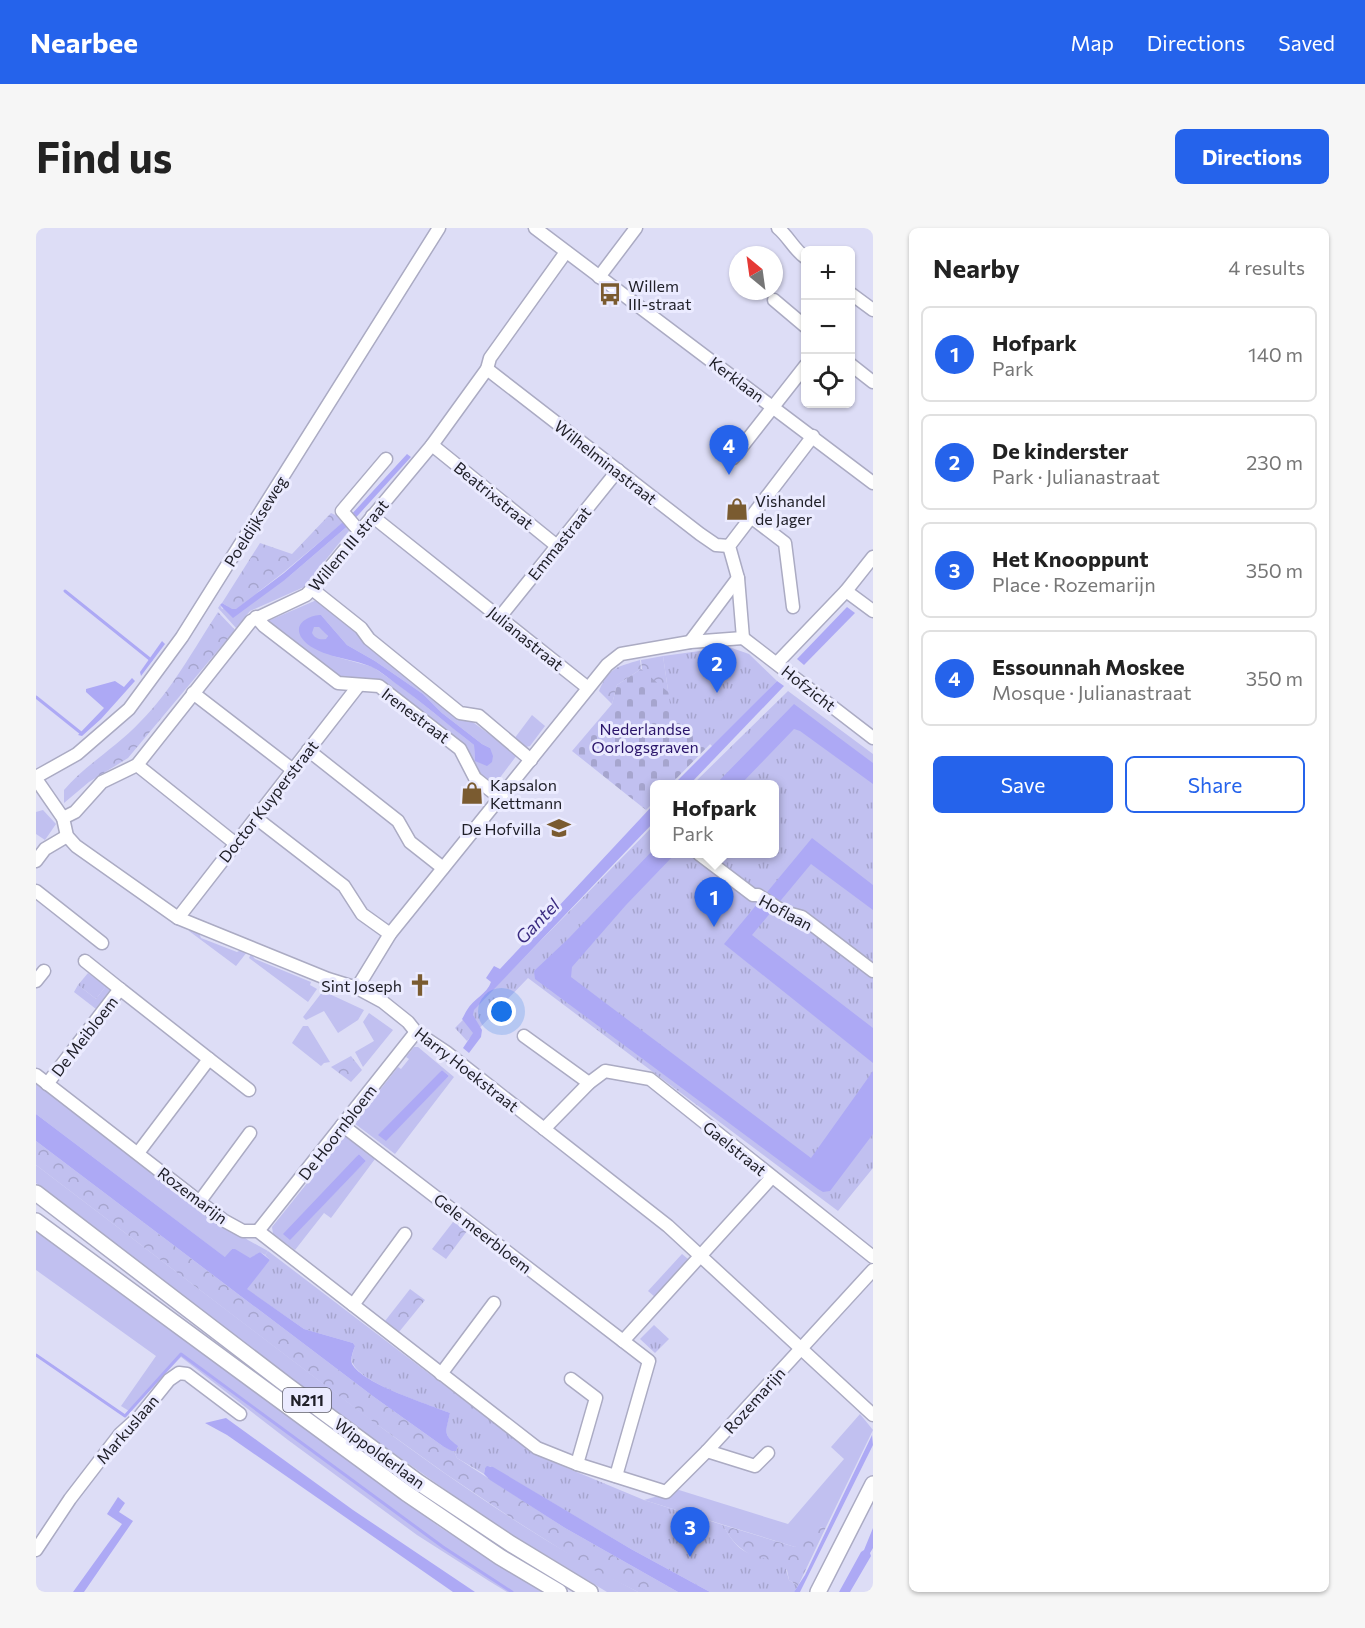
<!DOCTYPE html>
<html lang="en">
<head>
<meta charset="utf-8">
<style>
	:root { --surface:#fff; --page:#f6f6f6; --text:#222; --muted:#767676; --line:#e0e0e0; --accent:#2563eb }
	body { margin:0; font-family:Commissioner,sans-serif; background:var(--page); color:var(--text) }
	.controls { position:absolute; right:18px; top:18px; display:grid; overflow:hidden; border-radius:9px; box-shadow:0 2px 4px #0004 }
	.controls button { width:54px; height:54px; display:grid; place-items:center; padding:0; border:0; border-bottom:2px solid var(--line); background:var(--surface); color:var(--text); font:30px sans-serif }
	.compass { position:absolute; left:693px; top:18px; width:54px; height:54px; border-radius:50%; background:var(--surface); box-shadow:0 2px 4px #0004; rotate:331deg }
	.you { position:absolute; left:466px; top:784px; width:21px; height:21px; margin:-15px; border:4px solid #fff; border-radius:50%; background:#1a73e8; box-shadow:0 0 0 9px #1a73e833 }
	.badge { display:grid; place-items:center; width:39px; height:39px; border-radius:50%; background:var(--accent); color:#fff; font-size:20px; font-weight:700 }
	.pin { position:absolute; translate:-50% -50px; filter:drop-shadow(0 2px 3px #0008) }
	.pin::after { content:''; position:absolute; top:32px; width:21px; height:18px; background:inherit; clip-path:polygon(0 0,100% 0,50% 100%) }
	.popup { position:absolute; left:614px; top:552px; width:129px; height:78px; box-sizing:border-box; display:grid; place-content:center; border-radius:9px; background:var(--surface); filter:drop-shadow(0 2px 4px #0005); font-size:20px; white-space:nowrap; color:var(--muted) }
	.popup b { font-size:22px; color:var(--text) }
	.popup::after { content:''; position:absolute; left:50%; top:100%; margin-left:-12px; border:12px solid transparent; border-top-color:var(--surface) }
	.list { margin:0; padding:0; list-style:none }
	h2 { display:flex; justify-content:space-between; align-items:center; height:78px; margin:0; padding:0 24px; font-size:26px }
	h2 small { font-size:20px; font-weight:400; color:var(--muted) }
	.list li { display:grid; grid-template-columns:39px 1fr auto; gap:18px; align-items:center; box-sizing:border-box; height:96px; margin:0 12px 12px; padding:0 12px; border:2px solid var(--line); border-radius:9px }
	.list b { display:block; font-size:22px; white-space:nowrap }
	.list p { margin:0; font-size:20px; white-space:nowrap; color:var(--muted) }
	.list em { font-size:20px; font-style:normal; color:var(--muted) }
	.actions { display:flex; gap:12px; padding:18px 24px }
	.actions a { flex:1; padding:14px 0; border:2px solid var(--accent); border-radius:9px; text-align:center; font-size:21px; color:var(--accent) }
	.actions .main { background:var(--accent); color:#fff }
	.icon { flex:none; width:33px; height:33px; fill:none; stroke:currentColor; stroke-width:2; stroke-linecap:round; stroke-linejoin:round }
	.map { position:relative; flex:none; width:837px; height:1364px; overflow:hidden; border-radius:9px }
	header { display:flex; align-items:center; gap:36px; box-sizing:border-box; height:84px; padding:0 30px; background:var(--accent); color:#fff }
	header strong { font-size:28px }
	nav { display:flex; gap:33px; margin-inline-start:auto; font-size:21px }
	.intro { display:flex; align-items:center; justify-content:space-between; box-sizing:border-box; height:144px; padding:0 36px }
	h1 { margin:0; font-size:42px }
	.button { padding:15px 27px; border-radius:9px; background:var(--accent); color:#fff; font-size:21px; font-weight:700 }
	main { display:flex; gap:36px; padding:0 36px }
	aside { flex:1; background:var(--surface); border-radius:9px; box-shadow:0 2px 4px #0004 }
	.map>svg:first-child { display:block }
	.grass { fill:#c1c0f0; fill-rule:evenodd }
	.forest { fill:url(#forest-crowns) }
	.cemetery { fill:url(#cemetery-stones) }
	.park { fill:url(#park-tufts) }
	.water { fill:#ada9f5; fill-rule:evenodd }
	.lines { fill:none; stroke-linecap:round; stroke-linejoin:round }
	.stream { stroke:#ada9f5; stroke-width:3 }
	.minor-casing { stroke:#ababc3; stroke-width:15 }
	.major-casing { stroke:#ababc3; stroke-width:18 }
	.minor { stroke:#fff; stroke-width:12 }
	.major { stroke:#fff; stroke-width:15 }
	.labels { text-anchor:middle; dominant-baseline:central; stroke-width:6; stroke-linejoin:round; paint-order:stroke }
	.shield { fill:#ebebff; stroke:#5d5d69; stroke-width:1.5 }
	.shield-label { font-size:15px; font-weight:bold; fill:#202029 }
	.poi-label { font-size:16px; fill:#202029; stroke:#ebebff; text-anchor:start }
	.street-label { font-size:16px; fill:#202029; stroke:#ebebff }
	.park-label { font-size:16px; fill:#2a146a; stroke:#ebebff }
	.water-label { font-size:18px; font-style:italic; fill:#3a2b81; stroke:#ebebff }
</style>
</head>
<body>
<header>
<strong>Nearbee</strong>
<nav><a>Map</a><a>Directions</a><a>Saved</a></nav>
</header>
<div class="intro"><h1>Find us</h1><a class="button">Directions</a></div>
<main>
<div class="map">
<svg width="837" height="1364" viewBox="0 0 837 1364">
	<defs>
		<pattern id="forest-crowns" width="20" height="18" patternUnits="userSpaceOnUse" patternTransform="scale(1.5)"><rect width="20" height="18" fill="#c1c0f0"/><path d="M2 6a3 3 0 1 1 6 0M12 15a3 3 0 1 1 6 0" fill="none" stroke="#a6a5ce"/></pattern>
		<pattern id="cemetery-stones" width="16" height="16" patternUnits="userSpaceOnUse" patternTransform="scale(1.5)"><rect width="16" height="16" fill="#c1c0f0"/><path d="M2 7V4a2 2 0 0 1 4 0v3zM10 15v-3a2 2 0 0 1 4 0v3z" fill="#a6a5ce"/></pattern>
		<pattern id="park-tufts" width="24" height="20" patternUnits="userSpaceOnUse" patternTransform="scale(1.5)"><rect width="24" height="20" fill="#c1c0f0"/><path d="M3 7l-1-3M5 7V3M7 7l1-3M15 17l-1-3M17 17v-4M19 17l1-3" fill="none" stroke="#a6a5ce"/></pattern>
	</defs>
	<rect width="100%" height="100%" fill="#ddddf6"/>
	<!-- grass -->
	<g class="grass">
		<path d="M314 296 316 299 268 359 214 383 200 400 182 380 184 377 186 381 250 351Z"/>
		<path d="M283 371 434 492 481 527 457 559 446 551 426 517 350 456 297 448 232 393ZM285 387 311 417 339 433 387 466 406 485 446 516 454 520 439 533 438 517 372 464 337 439 297 428Z"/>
		<path d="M496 487 509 498 494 518 490 519 478 511Z"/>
		<path d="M7 582 20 596 9 612 0 606V584Z"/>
		<path d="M154 701 163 705 165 710 201 724 205 722 211 724 200 738 153 703Z"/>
		<path d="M215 726 219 731 275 754 274 757 281 761 272 774 213 730Z"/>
		<path d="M42 757 60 771 70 758 75 762 60 781 38 764Z"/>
		<path d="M287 763 328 782 322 792 302 805 288 783 270 792 267 789Z"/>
		<path d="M333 785 357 802 327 839 319 824 338 813 327 794Z"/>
		<path d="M267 798H272L294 834 288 835 285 838 256 815Z"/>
		<path d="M378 819H382L418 849 359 926 318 895 362 839 365 841 373 831 370 829ZM406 842 413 848 350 912Z"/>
		<path d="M0 855 170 983 212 1012 232 1023 229 1027 224 1024 214 1031 196 1021 190 1030 0 886Z"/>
		<path d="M309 908 339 931 295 990 288 985 259 1022 237 1006 236 999ZM323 926 330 933 254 1011Z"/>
		<path d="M0 937C95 1009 190 1082 285 1154 386 1231 489 1306 602 1364H571L455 1294 271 1164 153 1075 0 955Z"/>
		<path d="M0 1004 405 1300 509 1364H471L453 1353 381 1307 252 1212 145 1129 93 1183 85 1178 120 1128 0 1042Z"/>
		<path d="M646 1026 652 1031 651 1035 619 1069 612 1063Z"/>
		<path d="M824 1186 837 1202 790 1299H785L759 1319 608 1272 643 1262 752 1296 808 1231 795 1219Z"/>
	</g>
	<!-- forest -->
	<g class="forest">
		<path d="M295 285 310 292 248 344 200 381H196L186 375 224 315 256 326Z"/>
		<path d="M182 384 199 402 92 530 53 554 28 575V562C50 536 81 519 104 494 136 462 157 422 182 384Z"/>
		<path d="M278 399H283L292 408 290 411C284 412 279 411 276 405Z"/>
		<path d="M627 428 634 476 608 458 605 432Z"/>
		<path d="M604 432 605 441 581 457 576 476 563 463C573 439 581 439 604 432Z"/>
		<path d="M315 828 326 842 315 854 295 839Z"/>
		<path d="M0 913 338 1169 408 1219 418 1223 421 1230 529 1300 642 1364H602L556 1341 480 1293 410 1246 332 1190 0 937Z"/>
		<path d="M417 994 431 1003 410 1031 396 1021Z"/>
		<path d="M374 1061 389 1072 363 1104 349 1093Z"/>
		<path d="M687 1297 759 1319C765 1308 777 1298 790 1299L762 1358 753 1352 751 1342C722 1330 702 1327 687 1297Z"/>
	</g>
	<!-- cemetery -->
	<path class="cemetery" d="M605 441 683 507 635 556H618V574L610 582 536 523 576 476 581 457Z"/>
	<!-- park -->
	<g class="park">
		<path d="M693 419 713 426 741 453 677 519 634 476 627 428Z"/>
		<path d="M752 463 837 526V940L802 983 492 750 431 813 419 800 618 597V626H738V556H657Z"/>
		<path d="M52 745 70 758 60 771 42 757Z"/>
		<path d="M232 1023 500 1227 608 1272 687 1297C706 1333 717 1323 749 1338L753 1352 762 1358 758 1364H674L595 1321 454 1238 449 1240 448 1246 421 1230 418 1223 422 1220C407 1205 409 1205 414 1185 391 1176 327 1156 317 1136 314 1131 317 1124 319 1118L317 1115 268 1101 210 1061 234 1032 229 1027Z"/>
		<path d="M618 1097 633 1111 619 1125 604 1111Z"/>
	</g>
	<!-- water -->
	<g class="water">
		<path d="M371 226 375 229 314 296 250 351 197 390 184 377 186 375 196 381H200L248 345 314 288Z"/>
		<path d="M811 379 819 385 768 437 761 431Z"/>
		<path d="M285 387 311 417 339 433 387 466 406 485 446 516 454 520 457 528 456 534 451 538 439 533 438 517C411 496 386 474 359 455 351 449 344 443 336 439 316 430 278 429 265 409 257 395 274 387 285 387ZM278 399H283L292 408 290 411C284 412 279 411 276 405Z"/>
		<path d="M126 413 129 416 105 448 104 444Z"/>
		<path d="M96 450 99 453 65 491 46 508 42 507 68 480 50 464V461L79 453 88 459Z"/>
		<path d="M741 453 748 458 654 556H638Z"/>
		<path d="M758 476 837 535V556L764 503 758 501 705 556H680Z"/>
		<path d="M618 576V594L438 782 437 787 446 802 445 809 433 825 427 820 437 805 426 791C428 788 429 785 431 782 437 771 451 766 455 754L450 750 458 738 464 741Z"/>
		<path d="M776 610 837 657V682L775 636 716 707 837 800V835L688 716Z"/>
		<path d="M618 621V626H639L590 677 536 739 535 749 775 930 837 843V906L794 963 787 964 782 961 499 751 498 743 533 710Z"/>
		<path d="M406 842 413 848 350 913 342 907Z"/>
		<path d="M0 886 189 1029 196 1021H199L214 1030 224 1024 234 1032 211 1061 268 1101 317 1115 319 1118C317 1123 314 1131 316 1136 327 1156 392 1176 414 1185 410 1204 406 1206 422 1218L420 1223H416L408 1219 338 1169 0 913Z"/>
		<path d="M323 926 330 933 254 1012 247 1006Z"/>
		<path d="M190 1190 317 1282 439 1364H417L191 1207 169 1195Z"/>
		<path d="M836 1207 837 1217 764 1364H758L769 1347Z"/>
		<path d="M451 1238 457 1239 595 1321 674 1364H642L529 1300 454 1252 448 1246 449 1240Z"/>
		<path d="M82 1269 89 1275 83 1284 97 1293 48 1364H37L86 1296 71 1286Z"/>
		<path d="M837 1300V1320L834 1325 835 1328 814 1364H803L825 1324 828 1322Z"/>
	</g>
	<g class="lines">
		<!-- stream -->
		<g class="stream">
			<path d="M29 363 115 432"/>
			<path d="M0 469 45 505"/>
			<path d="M0 1127 89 1188 145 1126 407 1319 476 1364"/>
		</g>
		<!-- minor casing -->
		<g class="minor-casing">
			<g id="minor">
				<path d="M499 0 837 255"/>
				<path d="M742 0C753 9 758 22 770 30"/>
				<path d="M563 49 600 0"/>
				<path d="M814 65 837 82"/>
				<path d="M738 72 770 99"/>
				<path d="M814 136 837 154"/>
				<path d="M451 141 664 306 680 317 693 318"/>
				<path d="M396 217 521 318"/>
				<path d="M697 230 770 137"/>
				<path d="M336 288 552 460"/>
				<path d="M715 289 749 315 757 379"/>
				<path d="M323 303 306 283 350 231"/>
				<path d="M276 361 325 400 333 411 424 485 443 488 495 532"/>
				<path d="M810 363 837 383"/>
				<path d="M220 389 228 398 302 455 343 458 424 521 439 550 464 570"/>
				<path d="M464 389 582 242"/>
				<path d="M707 410 702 350 693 318 777 208"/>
				<path d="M707 410 837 510"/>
				<path d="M654 414 702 350"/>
				<path d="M741 435 810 363 837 329"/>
				<path d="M157 465 257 542"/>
				<path d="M272 522 362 593 374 614 407 640"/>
				<path d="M101 537 200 616"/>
				<path d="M0 549 41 526 93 481 146 409 403 0"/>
				<path d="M0 551 27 590 31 608 40 618 142 690 292 751 321 760 347 774 372 794 380 804 410 824 632 998 837 1187"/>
				<path d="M27 590 39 584 66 554 101 537 215 393 270 367 276 361 396 217 451 141 454 130 530 24"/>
				<path d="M220 590 308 658 326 686 354 706"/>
				<path d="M663 626 717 667H722L748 684 766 689 837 743"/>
				<path d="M0 633 9 621 31 608"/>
				<path d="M0 663 66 715"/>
				<path d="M142 690 323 457"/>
				<path d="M49 733 84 761"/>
				<path d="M0 753 8 743"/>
				<path d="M321 760 354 706 571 437 585 426 654 414 707 410"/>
				<path d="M488 808 553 855"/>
				<path d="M173 831 213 862"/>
				<path d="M0 847 187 992 207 1003H222L501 1220 541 1236 630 1264 671 1223 837 1042"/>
				<path d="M11 856 84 761 173 831 102 925"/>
				<path d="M306 897 587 1113"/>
				<path d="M508 901 553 855 569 843 614 851 837 1029"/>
				<path d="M164 973 214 905"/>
				<path d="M222 1003 380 804"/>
				<path d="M317 1077 369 1006"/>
				<path d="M405 1146 458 1075"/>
				<path d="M535 1151 560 1170 541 1236"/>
				<path d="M671 1223 719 1238 732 1225"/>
				<path d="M580 1248 613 1133 587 1113 736 949"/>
				<path d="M0 1322 34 1271 84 1206 104 1188 133 1152 143 1145 151 1146 204 1186"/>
			</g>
		</g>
		<!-- major casing -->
		<g class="major-casing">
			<g id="major">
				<path d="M0 965 252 1158 382 1254 475 1316 554 1364"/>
				<path d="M0 993 370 1265 464 1329 523 1364"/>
				<path d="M782 1364 837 1256"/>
			</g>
		</g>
		<!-- minor -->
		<use href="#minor" class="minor"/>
		<!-- major -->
		<use href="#major" class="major"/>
	</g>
	<!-- icons -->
	<defs>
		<g id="bus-bare" transform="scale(1.8)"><path d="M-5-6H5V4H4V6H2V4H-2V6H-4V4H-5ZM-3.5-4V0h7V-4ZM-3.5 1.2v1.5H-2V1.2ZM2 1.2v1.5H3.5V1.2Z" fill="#7a5b30" stroke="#ebebff" stroke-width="2.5" paint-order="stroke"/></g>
		<g id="shop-bare" transform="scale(1.8)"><path d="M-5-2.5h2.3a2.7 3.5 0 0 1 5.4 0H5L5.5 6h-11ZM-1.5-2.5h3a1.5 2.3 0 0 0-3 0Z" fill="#7a5b30" stroke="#ebebff" stroke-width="2.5" paint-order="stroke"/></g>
		<g id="school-bare" transform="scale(1.8)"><path d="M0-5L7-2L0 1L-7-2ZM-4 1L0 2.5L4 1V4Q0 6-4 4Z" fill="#7a5b30" stroke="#ebebff" stroke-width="2.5" paint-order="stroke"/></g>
		<g id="church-bare" transform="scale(1.8)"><path d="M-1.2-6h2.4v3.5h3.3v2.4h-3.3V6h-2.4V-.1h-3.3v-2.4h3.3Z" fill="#7a5b30" stroke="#ebebff" stroke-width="2.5" paint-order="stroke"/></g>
	</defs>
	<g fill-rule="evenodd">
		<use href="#bus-bare" x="574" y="66"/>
		<use href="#shop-bare" x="701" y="281"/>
		<use href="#shop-bare" x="436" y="565"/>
		<use href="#school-bare" x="523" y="600"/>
		<use href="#church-bare" x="384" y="757"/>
	</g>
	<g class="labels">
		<!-- shield labels -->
		<rect class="shield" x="247" y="1160" width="48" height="24" rx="4.5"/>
		<g class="shield-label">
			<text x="271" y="1172">N211</text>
		</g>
		<!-- poi labels -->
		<g class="poi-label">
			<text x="592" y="57">Willem<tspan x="592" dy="18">III-straat</tspan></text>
			<text x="719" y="272">Vishandel<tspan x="719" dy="18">de Jager</tspan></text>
			<text x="454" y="556">Kapsalon<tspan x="454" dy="18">Kettmann</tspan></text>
			<text x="505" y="600" text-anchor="end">De Hofvilla</text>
			<text x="366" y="757" text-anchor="end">Sint Joseph</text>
		</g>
		<!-- street labels -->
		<g class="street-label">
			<text transform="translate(701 151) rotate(37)">Kerklaan</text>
			<text transform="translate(570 234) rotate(38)">Wilhelminastraat</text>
			<text transform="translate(458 267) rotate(39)">Beatrixstraat</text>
			<text transform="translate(219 293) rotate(-58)">Poeldijkseweg</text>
			<text transform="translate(523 315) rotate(-51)">Emmastraat</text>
			<text transform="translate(312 317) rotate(-50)">Willem III straat</text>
			<text transform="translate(490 410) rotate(39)">Julianastraat</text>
			<text transform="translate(773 460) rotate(38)">Hofzicht</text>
			<text transform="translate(380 487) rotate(37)">Irenestraat</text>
			<text transform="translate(232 573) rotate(-52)">Doctor Kuyperstraat</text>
			<text transform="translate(750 684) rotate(28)">Hoflaan</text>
			<text transform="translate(48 808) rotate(-52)">De Meibloem</text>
			<text transform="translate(431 841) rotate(38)">Harry Hoekstraat</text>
			<text transform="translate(301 904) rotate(-52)">De Hoornbloem</text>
			<text transform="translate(699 920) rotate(39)">Gaelstraat</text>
			<text transform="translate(157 967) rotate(37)">Rozemarijn</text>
			<text transform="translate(447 1005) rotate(38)">Gele meerbloem</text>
			<text transform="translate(718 1172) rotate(-48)">Rozemarijn</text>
			<text transform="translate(91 1201) rotate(-49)">Markuslaan</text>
			<text transform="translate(344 1225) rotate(36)">Wippolderlaan</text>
		</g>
		<!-- park labels -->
		<g class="park-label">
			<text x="609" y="500">Nederlandse<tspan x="609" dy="18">Oorlogsgraven</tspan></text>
		</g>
		<!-- water labels -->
		<g class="water-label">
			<text transform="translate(501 693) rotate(-46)">Gantel</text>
		</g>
	</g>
</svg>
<div class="controls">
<button>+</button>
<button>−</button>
<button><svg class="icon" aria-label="locate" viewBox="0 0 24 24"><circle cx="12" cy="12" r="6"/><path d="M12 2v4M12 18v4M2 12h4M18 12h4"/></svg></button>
</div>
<svg class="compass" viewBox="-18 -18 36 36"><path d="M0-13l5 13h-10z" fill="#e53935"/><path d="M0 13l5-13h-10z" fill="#767676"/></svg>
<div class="you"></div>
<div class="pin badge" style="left:678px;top:699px">1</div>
<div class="popup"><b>Hofpark</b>Park</div>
<div class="pin badge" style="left:681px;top:465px">2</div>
<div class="pin badge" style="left:654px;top:1329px">3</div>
<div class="pin badge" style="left:693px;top:247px">4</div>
</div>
<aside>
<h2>Nearby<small>4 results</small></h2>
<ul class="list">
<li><span class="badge">1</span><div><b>Hofpark</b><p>Park</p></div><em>140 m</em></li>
<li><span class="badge">2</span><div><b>De kinderster</b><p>Park · Julianastraat</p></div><em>230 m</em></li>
<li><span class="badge">3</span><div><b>Het Knooppunt</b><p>Place · Rozemarijn</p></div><em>350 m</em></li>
<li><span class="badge">4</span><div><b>Essounnah Moskee</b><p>Mosque · Julianastraat</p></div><em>350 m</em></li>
</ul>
<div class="actions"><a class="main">Save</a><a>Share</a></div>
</aside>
</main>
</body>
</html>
